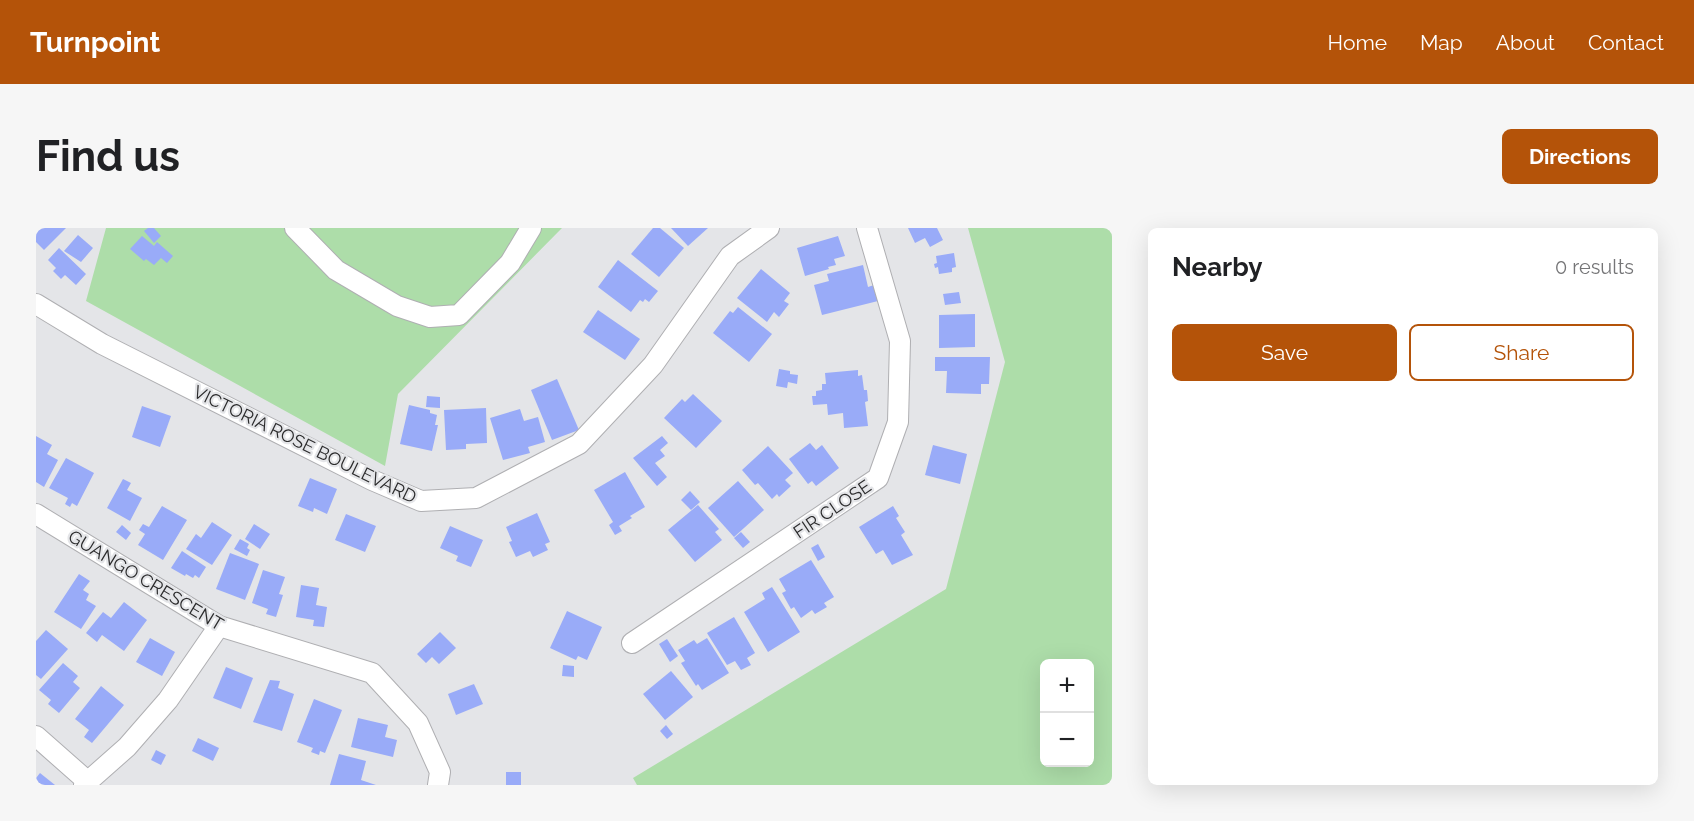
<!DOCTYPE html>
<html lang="en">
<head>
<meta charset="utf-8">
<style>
	:root { --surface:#fff; --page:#f6f6f6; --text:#202124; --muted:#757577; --line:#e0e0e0; --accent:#b45309 }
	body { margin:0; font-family:Raleway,sans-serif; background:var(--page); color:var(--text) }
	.controls { position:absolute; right:18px; bottom:18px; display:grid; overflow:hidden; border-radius:9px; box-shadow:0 6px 24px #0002 }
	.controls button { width:54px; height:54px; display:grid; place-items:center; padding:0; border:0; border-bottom:2px solid var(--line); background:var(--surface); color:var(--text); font:30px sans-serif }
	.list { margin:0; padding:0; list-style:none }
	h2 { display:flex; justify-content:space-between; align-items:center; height:78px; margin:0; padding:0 24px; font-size:26px }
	h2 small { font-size:20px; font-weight:400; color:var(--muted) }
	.actions { display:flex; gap:12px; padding:18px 24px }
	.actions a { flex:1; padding:14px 0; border:2px solid var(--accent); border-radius:9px; text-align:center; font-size:21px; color:var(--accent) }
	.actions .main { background:var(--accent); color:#fff }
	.map { position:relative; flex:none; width:1076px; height:557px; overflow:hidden; border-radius:9px }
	header { display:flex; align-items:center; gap:36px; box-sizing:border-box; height:84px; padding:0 30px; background:var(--accent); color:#fff }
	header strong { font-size:28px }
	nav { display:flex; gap:33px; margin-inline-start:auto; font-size:21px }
	.intro { display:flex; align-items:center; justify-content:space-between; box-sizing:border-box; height:144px; padding:0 36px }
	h1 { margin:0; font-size:42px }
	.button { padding:15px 27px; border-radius:9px; background:var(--accent); color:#fff; font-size:21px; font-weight:700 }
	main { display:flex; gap:36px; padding:0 36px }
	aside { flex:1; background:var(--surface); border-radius:9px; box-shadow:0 6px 24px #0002 }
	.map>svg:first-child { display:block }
	.green { fill:#addda9; fill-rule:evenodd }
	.building { fill:#99abf8 }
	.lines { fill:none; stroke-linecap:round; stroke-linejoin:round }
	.minor-casing { stroke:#afafb2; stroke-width:22 }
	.minor { stroke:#fff; stroke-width:20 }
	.labels { text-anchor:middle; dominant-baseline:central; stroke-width:4.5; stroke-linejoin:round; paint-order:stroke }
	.street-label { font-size:18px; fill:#2b2b2c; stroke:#e4e5e8 }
</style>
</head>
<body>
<header>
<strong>Turnpoint</strong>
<nav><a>Home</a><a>Map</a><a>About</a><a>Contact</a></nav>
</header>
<div class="intro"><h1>Find us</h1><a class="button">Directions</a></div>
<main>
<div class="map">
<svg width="1076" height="557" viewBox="0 0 1076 557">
	<rect width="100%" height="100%" fill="#e4e5e8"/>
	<!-- green -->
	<g class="green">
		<path d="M70 0H526L362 166 349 238 50 73Z"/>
		<path d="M932 0H1076V557H601L597 550 910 361 969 134ZM1008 436H1054V534H1008Z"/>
	</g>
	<!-- building -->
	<g class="building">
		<path d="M0 0H30L8 22 0 14Z"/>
		<path d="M112 0H118L125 8 118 15 108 3Z"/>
		<path d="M617 0H624L648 20 623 49 595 26Z"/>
		<path d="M635 0H672L652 18Z"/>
		<path d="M872 0H901L907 12 894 19 889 10 879 15Z"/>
		<path d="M42 7 57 20 45 34 28 23Z"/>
		<path d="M106 8 118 18 121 14 137 28 131 35 125 30 118 37 110 31 108 33 94 21Z"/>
		<path d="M802 8 809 28 798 31 800 37 792 39 793 41 769 48 761 20Z"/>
		<path d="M23 20 50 46 40 57 29 47 25 51 17 43 20 40 12 32Z"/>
		<path d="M918 25 920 39 916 40V44L903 46 902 39 899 40 898 36 901 35 900 28Z"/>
		<path d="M582 32 622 63 613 74 609 71 607 74 604 72 595 84 562 59Z"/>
		<path d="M827 37 832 59 838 57 842 73 786 87 778 57 793 53 791 46Z"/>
		<path d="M725 41 754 65 748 73 753 76 743 89 738 84 731 94 701 70Z"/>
		<path d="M923 64 925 75 909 77 907 66Z"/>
		<path d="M702 79 736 106 713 134 677 105 694 83 697 85Z"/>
		<path d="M562 82 604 111 589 132 547 104Z"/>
		<path d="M939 86V119L903 120V87Z"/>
		<path d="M899 129H954L953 156H945V166L910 165 911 143H899Z"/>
		<path d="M743 141 754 143V146L762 147 761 156 752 154 751 160 740 158Z"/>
		<path d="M822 142V148L826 147 828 162H831L832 173 829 174 832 198 808 200 807 185 792 187 791 176 777 177 776 168H780V163L786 162V156H790L789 145Z"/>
		<path d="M521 151 543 202 516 212 495 162Z"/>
		<path d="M657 166 686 193 660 220 628 190 646 171 649 174Z"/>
		<path d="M391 168 404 169V180L390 179Z"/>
		<path d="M373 177 394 182V185L401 187 399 197H402L396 223 364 216Z"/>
		<path d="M106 178 135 188 124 219 96 209Z"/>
		<path d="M450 180 451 215 430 216V221L410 222 408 182Z"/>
		<path d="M484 181 488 193 502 189 509 214 492 219 494 225 467 232 454 190Z"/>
		<path d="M0 208 16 217 11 226 22 232 8 259 0 254Z"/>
		<path d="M626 208 632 215 624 222 629 228 619 235 631 249 621 258 597 230Z"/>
		<path d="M774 215 780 222 786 217 803 240 780 258 776 253 772 256 753 231Z"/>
		<path d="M897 217 931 226 924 256 889 247Z"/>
		<path d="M732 218 757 245 749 252 755 258 743 269 741 266 736 271 722 255 719 257 706 242Z"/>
		<path d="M30 230 58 245 41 278 36 275 34 279 29 276 32 270 13 260Z"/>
		<path d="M589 244 609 279 594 288 596 290 583 298 586 303 579 307 573 297 577 294 558 262Z"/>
		<path d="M274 250 301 261 291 286 278 280 277 284 262 278Z"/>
		<path d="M87 251 95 255 91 262 106 270 94 293 71 280Z"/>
		<path d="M702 253 728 282 698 309 672 280Z"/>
		<path d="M654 263 664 274 655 282 645 272Z"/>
		<path d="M662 277 683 301 679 304 686 312 659 334 632 302Z"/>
		<path d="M126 278 151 292 127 332 102 317 109 306 103 302 107 296 113 299Z"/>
		<path d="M857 278 863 288 860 290 869 304 865 307 877 327 856 337 847 322 840 326 823 299Z"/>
		<path d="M501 285 514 314 509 316 512 322 497 329 494 323 480 329 473 314 476 313 470 299Z"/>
		<path d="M310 286 340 298 329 324 299 312Z"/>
		<path d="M176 294 196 307 176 337 150 321 160 306 165 310Z"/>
		<path d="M218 296 234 306 224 321 209 311Z"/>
		<path d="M86 297 95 305 90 312 80 304Z"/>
		<path d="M414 298 447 312 435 339 420 333 422 328 404 320Z"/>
		<path d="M705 304 714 314 707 320 698 310Z"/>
		<path d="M204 311 213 316 211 320 214 322 211 328 198 321Z"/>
		<path d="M782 316 789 329 782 333 775 320Z"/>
		<path d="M146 323 170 339 163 350 159 347 157 350 150 346 149 348 135 340Z"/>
		<path d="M194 325 223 336 209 372 180 361Z"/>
		<path d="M775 332 798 369 788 375 791 379 779 386 776 382 765 390 758 379 755 381 746 365 750 363 743 351Z"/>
		<path d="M227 342 249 349 243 366 247 367 240 389 230 386 232 381 216 375Z"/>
		<path d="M43 346 54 353 47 362 53 366 50 372 60 378 45 401 18 384Z"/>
		<path d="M265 357 283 360 280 377 291 379 288 399 277 398 278 392 260 389Z"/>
		<path d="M736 359 764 404 732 424 708 384 729 371 726 365Z"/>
		<path d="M88 374 111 392 88 423 66 407 61 414 50 405 67 384 75 390Z"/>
		<path d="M531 383 566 399 551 432 542 428 540 432 514 420Z"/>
		<path d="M698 389 719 425 711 430 715 437 705 442 699 433 691 437 671 405Z"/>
		<path d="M10 402 32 421 5 451 0 447V413Z"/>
		<path d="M404 404 420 420 403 436 396 429 390 435 381 426Z"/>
		<path d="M114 410 139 424 126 448 100 434Z"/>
		<path d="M671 410 693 445 666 462 662 456 660 458 645 435 649 433 642 422 658 412 661 416Z"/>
		<path d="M631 411 642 428 634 434 623 416Z"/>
		<path d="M27 435 42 448 37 454 44 460 23 485 12 476 15 472 3 462Z"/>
		<path d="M527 437 538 438V449L526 448Z"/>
		<path d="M190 439 217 450 205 481 177 470Z"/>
		<path d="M635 443 657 469 629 492 607 466Z"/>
		<path d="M234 452 244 453 242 460 258 466 246 503 217 494Z"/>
		<path d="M438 456 447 476 420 487 412 466Z"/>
		<path d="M65 458 88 477 56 515 48 509 53 502 39 491Z"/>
		<path d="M278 471 306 482 289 525 284 523 283 527 275 524 277 520 261 514Z"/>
		<path d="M322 490 352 497 349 509 361 512 357 529 315 519Z"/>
		<path d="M630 497 637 506 631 511 624 503Z"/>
		<path d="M162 510 183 520 177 533 156 523Z"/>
		<path d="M120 522 130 527 125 537 115 532Z"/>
		<path d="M303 526 330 533 325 552 340 557H294Z"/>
		<rect x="470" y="544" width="15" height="13"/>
		<path d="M4 545 19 557H0V550Z"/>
	</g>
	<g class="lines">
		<!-- minor casing -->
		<g class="minor-casing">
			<g id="minor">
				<path d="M259 0 300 42 361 78 394 89 423 87 474 35 495 0"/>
				<path d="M0 76 66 116 336 252 385 273 440 270 543 216 617 137 694 28 733 0"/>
				<path d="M0 286 183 398 336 445 382 495 404 544 402 557"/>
				<path d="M596 415 842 250 862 194 864 113 831 0"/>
				<path d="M0 508 51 553"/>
				<path d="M48 557 91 519 132 472 183 398"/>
			</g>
		</g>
		<!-- minor -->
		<use href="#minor" class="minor"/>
	</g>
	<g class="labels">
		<!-- street labels -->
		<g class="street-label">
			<text transform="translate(269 216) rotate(26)">VICTORIA ROSE BOULEVARD</text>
			<text transform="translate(796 281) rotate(-34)">FIR CLOSE</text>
			<text transform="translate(110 352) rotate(31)">GUANGO CRESCENT</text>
		</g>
	</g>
</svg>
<div class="controls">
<button>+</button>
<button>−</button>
</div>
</div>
<aside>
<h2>Nearby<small>0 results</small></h2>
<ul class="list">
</ul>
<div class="actions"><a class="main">Save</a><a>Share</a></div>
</aside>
</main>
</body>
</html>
